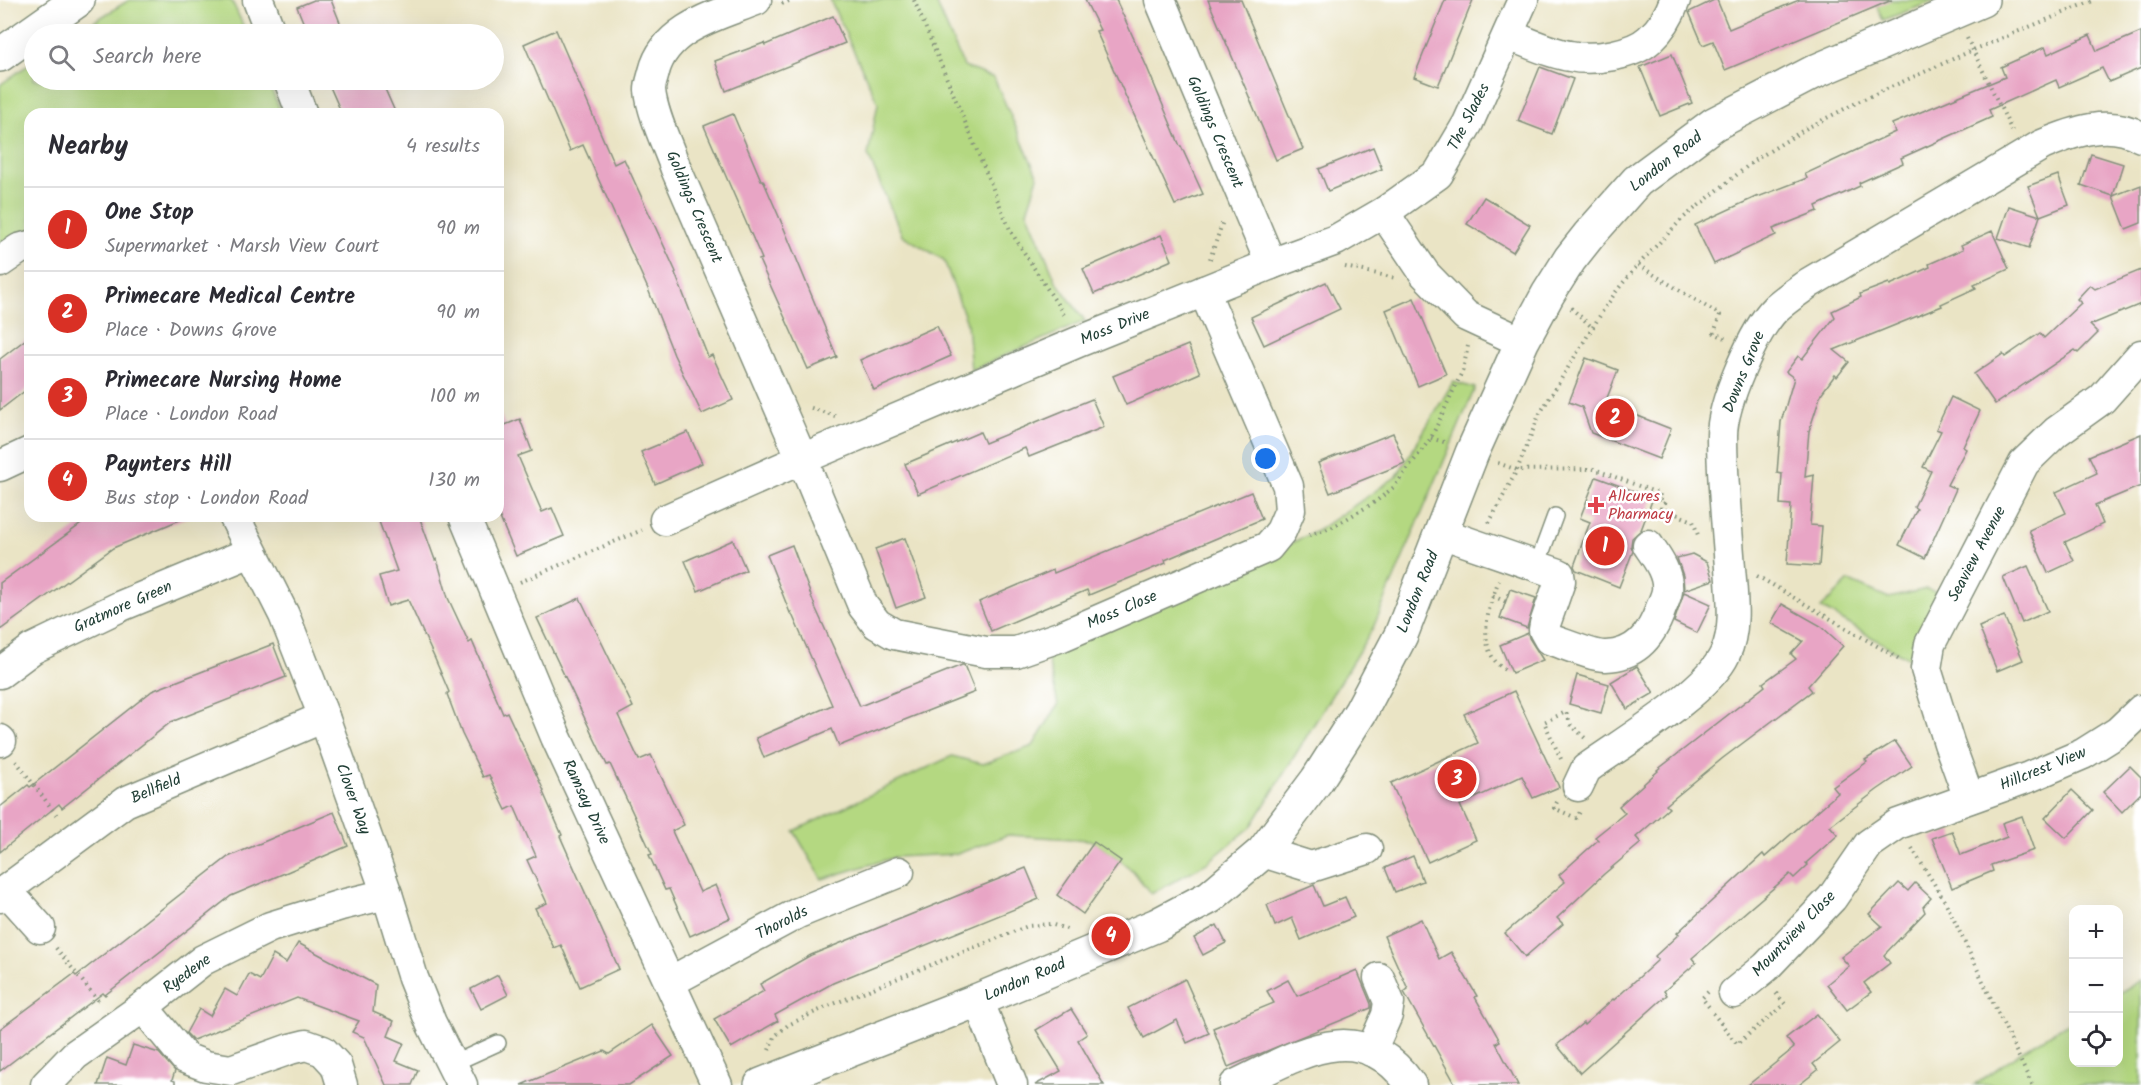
<!DOCTYPE html>
<html lang="en">
<head>
<meta charset="utf-8">
<style>
	:root { --surface:#fff; --page:#f7f7f7; --text:#2b2b33; --muted:#7c7c81; --line:#e1e1e2; --accent:#d93025 }
	body { margin:0; font-family:Kalam,sans-serif; background:var(--page); color:var(--text) }
	.controls { position:absolute; right:18px; bottom:18px; display:grid; overflow:hidden; border-radius:12px; box-shadow:0 6px 24px #0002 }
	.controls button { width:54px; height:54px; display:grid; place-items:center; padding:0; border:0; border-bottom:2px solid var(--line); background:var(--surface); color:var(--text); font:30px sans-serif }
	.you { position:absolute; left:1266px; top:459px; width:21px; height:21px; margin:-15px; border:4px solid #fff; border-radius:50%; background:#1a73e8; box-shadow:0 0 0 9px #1a73e833 }
	.badge { display:grid; place-items:center; width:39px; height:39px; border-radius:50%; background:var(--accent); color:#fff; font-size:20px; font-weight:700 }
	.pin { position:absolute; translate:-50% -50%; border:3px solid #fff; box-shadow:0 2px 6px #0006 }
	.list { margin:0; padding:0; list-style:none }
	h2 { display:flex; justify-content:space-between; align-items:center; height:78px; margin:0; padding:0 24px; font-size:26px }
	h2 small { font-size:20px; font-weight:400; color:var(--muted) }
	.list li { display:grid; grid-template-columns:39px 1fr auto; gap:18px; align-items:center; box-sizing:border-box; height:84px; padding:0 24px; border-top:2px solid var(--line) }
	.list b { display:block; font-size:22px; white-space:nowrap }
	.list p { margin:0; font-size:20px; white-space:nowrap; color:var(--muted) }
	.list em { font-size:20px; font-style:normal; color:var(--muted) }
	.icon { flex:none; width:33px; height:33px; fill:none; stroke:currentColor; stroke-width:2; stroke-linecap:round; stroke-linejoin:round }
	.map { position:relative; flex:none; width:2141px; height:1085px; overflow:hidden }
	.search { position:absolute; background:var(--surface); box-shadow:0 6px 24px #0002; left:24px; top:24px; width:480px; height:66px; display:flex; align-items:center; gap:15px; box-sizing:border-box; padding:0 21px; border-radius:33px; color:var(--muted); font-size:22px }
	.panel { position:absolute; background:var(--surface); box-shadow:0 6px 24px #0002; left:24px; top:108px; width:480px; height:414px; border-radius:18px }
	.map>svg:first-child { display:block }
	.green { fill:#b4d881; stroke:#6a8a5a; stroke-width:1.5 }
	.building { fill:#e8a5c5 }
	.lines { fill:none; stroke-linecap:round; stroke-linejoin:round }
	.lane-casing { stroke:#84907c; stroke-width:18 }
	.street-casing { stroke:#84907c; stroke-width:33 }
	.secondary-casing { stroke:#84907c; stroke-width:36 }
	.highway-casing { stroke:#84907c; stroke-width:36 }
	.path { stroke:#84907c; stroke-width:4; stroke-dasharray:1.5 4.5; stroke-linecap:butt }
	.lane { stroke:#fff; stroke-width:15 }
	.street { stroke:#fff; stroke-width:30 }
	.secondary { stroke:#fff; stroke-width:33 }
	.highway { stroke:#fff; stroke-width:33 }
	.health-dot { fill:#e0444e; stroke:#fff; stroke-width:2 }
	.labels { text-anchor:middle; dominant-baseline:central; stroke-width:5; stroke-linejoin:round; paint-order:stroke }
	.street-label { font-size:16px; fill:#1f3d34; stroke:#fff }
	.health-label { font-size:16px; fill:#be3a42; stroke:#fff; text-anchor:start }
</style>
</head>
<body>
<div class="map">
<svg width="2141" height="1085" viewBox="0 0 2141 1085">
	<rect width="100%" height="100%" fill="#fff"/>
	<filter id="ink" filterUnits="userSpaceOnUse"><feTurbulence type="fractalNoise" baseFrequency=".0167" numOctaves="2"/><feDisplacementMap in="SourceGraphic" scale="12" xChannelSelector="R" yChannelSelector="G"/><feConvolveMatrix kernelMatrix="1 2 1 2 8 2 1 2 1" color-interpolation-filters="sRGB"/></filter>
	<filter id="wash" filterUnits="userSpaceOnUse"><feTurbulence type="fractalNoise" baseFrequency=".008" numOctaves="4" result="noise"/><feDisplacementMap in="SourceGraphic" scale="24" xChannelSelector="R" yChannelSelector="G"/><feGaussianBlur stdDeviation="1.35" result="paint"/><feColorMatrix in="noise" values="0 0 0 0 0 0 0 0 0 0 0 0 0 0 0 0 0 1.4 0 .05"/><feComposite in="paint" operator="in"/></filter>
	<g filter="url(#wash)">
		<rect width="100%" height="100%" fill="#eae4c5"/>
		<!-- green -->
		<g class="green">
			<path d="M129 0H229L232 1 247 34H74Z"/>
			<path d="M830 0H935L964 67 994 78 1038 177 1027 211 1056 281 1085 321 971 370 967 323 944 260 902 235 868 155 878 103Z"/>
			<path d="M1874 0H1937L1883 20Z"/>
			<path d="M34 61V80H267L282 114H30V231L6 240 0 245V85Z"/>
			<path d="M1453 382 1475 388 1373 628 1251 827 1207 863 1151 894 1134 872 1121 861 1090 840 1008 835 957 854 895 857 822 879 794 831 952 756 983 764 1033 746 1058 705 1047 655 1317 531 1397 476Z"/>
			<path d="M1849 581 1889 598 1926 589 1943 594 1911 660 1821 608Z"/>
			<path d="M2141 980V1085H1974L2022 1051 2073 1020 2074 1062H2118L2119 993Z"/>
		</g>
		<g id="blocks">
			<!-- building -->
			<g class="building">
				<path d="M314 0H331L343 30 331 34H308L297 7Z"/>
				<path d="M1085 0H1116L1146 65 1180 146H1181L1203 194 1175 205 1096 31 1100 30Z"/>
				<path d="M1208 0H1241L1303 149 1276 160Z"/>
				<path d="M1445 0H1473L1438 86 1414 77Z"/>
				<path d="M1714 0H1717L1729 29 1799 0H1892L1725 70 1713 41 1703 45 1689 12Z"/>
				<path d="M833 16 845 43 726 91 715 61 764 43 765 45Z"/>
				<path d="M556 30 614 164 624 159 676 272 675 273 708 357 712 355 733 400 702 414 674 355 648 289 583 145 570 151 524 44Z"/>
				<path d="M2141 32V68L2109 82 2102 68 2059 87 2056 80 1989 110 1992 117 1901 158 1903 163 1859 183 1860 186 1816 206 1818 211 1773 229 1776 235 1714 264 1695 225 1758 196V197L1807 178 1805 174 1895 132 1892 124 2005 77 2001 67 2045 47 2048 54 2090 35 2097 51Z"/>
				<path d="M1672 54 1692 103 1660 116 1640 67Z"/>
				<path d="M1540 67 1573 79 1552 134 1518 121Z"/>
				<path d="M327 80H381L396 114H342Z"/>
				<path d="M733 114 761 180H763L783 226 837 357 808 369 759 260 762 259 704 126Z"/>
				<path d="M1373 147 1382 169 1328 191 1319 169Z"/>
				<path d="M2091 154 2123 164 2113 196 2081 185Z"/>
				<path d="M2058 175 2069 205 2040 216 2028 186Z"/>
				<path d="M2141 185V223L2126 229 2113 196Z"/>
				<path d="M1484 197 1530 225 1513 252 1467 224Z"/>
				<path d="M2009 206 2040 216 2029 248 1998 238Z"/>
				<path d="M1992 231 2009 269 1974 285 1976 288 1941 304 1942 306 1834 350 1849 362 1837 377 1835 375 1821 394 1809 431 1805 477 1814 475 1810 525 1822 526 1819 566 1787 564 1791 505 1780 504 1782 474 1777 473 1781 422 1794 378 1786 372 1798 356 1802 359 1835 317 1832 311 1861 297 1860 294 1889 283 1890 285 1930 267 1929 264 1963 249 1961 245Z"/>
				<path d="M1161 235 1172 260 1094 294 1083 269Z"/>
				<path d="M2141 270V304L2090 325 2098 333 2078 353 2075 350 1995 404 1974 374 2003 354 2005 357 2040 333 2044 338 2081 303 2077 299 2090 285 2095 289Z"/>
				<path d="M1326 282 1340 309 1264 345 1251 317Z"/>
				<path d="M1414 298 1446 374 1418 386 1386 310Z"/>
				<path d="M937 326 951 356 874 390 860 360Z"/>
				<path d="M30 336V387L0 410V359Z"/>
				<path d="M1188 345 1200 373 1126 405 1113 376Z"/>
				<path d="M1586 358 1618 370 1605 403 1671 429 1659 459 1591 433 1582 407 1569 402Z"/>
				<path d="M1951 397 1980 411 1963 447 1966 449 1947 485 1956 489 1925 558 1899 545 1917 509 1914 507 1931 471 1923 467 1941 431 1936 429Z"/>
				<path d="M1092 399 1104 427 1029 457 1025 448 918 494 905 464 980 432 985 443Z"/>
				<path d="M498 410 505 425 520 419 532 451 518 456 542 512 552 508 564 536 516 556 498 513Z"/>
				<path d="M688 432 702 463 655 484 641 452Z"/>
				<path d="M1393 433 1405 463 1330 493 1318 463Z"/>
				<path d="M2141 434V486L2095 505 2103 524 2065 542 2074 561 2048 573 2029 530 2066 513 2056 492 2097 473 2089 456Z"/>
				<path d="M1596 477 1653 498 1641 530 1632 538 1631 546 1633 551 1619 587 1576 570 1574 566 1590 522 1580 518Z"/>
				<path d="M1251 492 1262 519 1165 560 1166 563 1089 595 1087 590 991 631 979 602 1053 570 1054 573Z"/>
				<path d="M98 516H189L113 548 0 630V583L84 522Z"/>
				<path d="M377 516H419L435 560 437 559 448 598 469 643 472 641 503 714 507 712 544 791 543 792 562 835 560 836 619 969 580 987 561 945 554 948 535 908 547 903 527 860 536 856 514 806 506 810 489 775 483 777 462 734 447 694 449 692 435 659 408 600 388 606 379 576 397 571Z"/>
				<path d="M905 538 926 597 896 608 875 549Z"/>
				<path d="M733 540 746 570 698 591 685 561Z"/>
				<path d="M792 545 816 609 860 706 962 665H964L975 692 839 746 832 729 764 758 756 738 832 705 791 612 790 613 767 555Z"/>
				<path d="M1692 554 1707 562 1713 580 1684 590 1683 576 1677 558Z"/>
				<path d="M2028 566 2048 611 2022 623 2003 577Z"/>
				<path d="M1510 589 1536 598 1527 628 1500 618Z"/>
				<path d="M1684 592 1711 604 1697 633 1674 622Z"/>
				<path d="M580 598 633 707 618 715 639 760 651 755 684 825 672 831 700 892 716 885 730 918 690 936 669 889 665 890 649 855 652 854 610 764 607 765 537 618Z"/>
				<path d="M1782 604 1821 626 1843 646 1808 686 1812 691 1723 758 1666 805 1669 808 1636 837 1641 843 1604 874 1557 918 1563 924 1525 957 1505 933 1565 882 1559 875 1598 840 1595 837 1625 813 1619 806 1658 771 1657 770 1765 686 1763 683 1796 659 1791 654 1803 641 1771 623Z"/>
				<path d="M2004 616 2023 660 1997 671 1979 627Z"/>
				<path d="M1528 633 1529 638 1543 660 1512 673 1500 645Z"/>
				<path d="M273 644 286 677 171 722 62 808 59 804 0 852V807L28 785 30 787 152 691Z"/>
				<path d="M1637 666 1654 693 1627 709 1611 682Z"/>
				<path d="M1577 675 1609 684 1601 713 1569 704Z"/>
				<path d="M1514 691 1559 787 1533 798 1522 776 1460 805 1476 840 1428 862 1391 783 1478 743 1464 714Z"/>
				<path d="M1895 741 1912 766 1877 790 1830 826 1838 835 1806 863 1808 865 1794 878 1790 874 1692 958 1696 963 1664 991 1667 995 1580 1073 1557 1045 1583 1023 1584 1025 1613 999 1614 1000 1658 960 1655 956 1679 934 1677 933 1763 854 1765 857 1838 793 1833 787 1867 762 1865 760Z"/>
				<path d="M2130 766 2141 777V793L2122 812 2103 792Z"/>
				<path d="M2072 790 2093 810 2066 838 2045 818Z"/>
				<path d="M334 812 348 846 231 896 105 995 103 993 0 1071V1029L74 974 76 976 228 857Z"/>
				<path d="M2022 816 2034 850 1991 865 1993 871 1952 888 1932 838 1952 831 1961 855 2007 837 2002 823Z"/>
				<path d="M1094 842 1121 861 1083 914 1057 895Z"/>
				<path d="M1413 856 1423 881 1395 892 1385 868Z"/>
				<path d="M1026 868 1039 899 833 983 775 1015 778 1021 731 1048 714 1019 764 991 760 984 811 955Z"/>
				<path d="M1899 883 1908 891 1915 883 1931 898 1923 907 1925 912 1884 955 1890 963 1864 983 1871 992 1847 1010 1827 984 1849 966 1841 957 1882 926 1869 914Z"/>
				<path d="M1314 885 1323 906 1345 897 1354 917 1301 940 1292 918 1275 926 1267 905Z"/>
				<path d="M1421 919 1439 959 1451 952 1477 996 1475 997 1500 1041 1496 1043 1518 1085H1456L1404 992 1408 989 1384 936Z"/>
				<path d="M1217 925 1226 943 1203 955 1194 938Z"/>
				<path d="M298 943 376 985 373 1012 394 1021 388 1036 404 1043 396 1061 418 1070 412 1085H386L364 1037 352 1032 359 1021 297 998 193 1040 186 1033 199 1009 210 1016 225 989 237 996 249 974 260 980 273 955 286 963Z"/>
				<path d="M1357 970 1371 1004V1008L1228 1067 1213 1028 1274 1003 1267 991 1288 980 1297 996Z"/>
				<path d="M498 975 508 995 481 1009 471 989Z"/>
				<path d="M1185 979 1209 1033 1187 1043 1177 1020 1144 1038 1128 1008Z"/>
				<path d="M1071 1009 1087 1034 1078 1040 1104 1085H1035L1061 1071 1036 1030Z"/>
				<path d="M1817 1014 1840 1042 1813 1064 1818 1070 1799 1085H1748L1794 1048 1786 1038Z"/>
				<path d="M652 1025 673 1056 629 1085H521L604 1051 609 1054Z"/>
				<path d="M133 1045 159 1053 175 1071 172 1080 175 1081V1085H98L107 1058 126 1065Z"/>
			</g>
		</g>
	</g>
	<g filter="url(#ink)">
		<use href="#blocks" fill-opacity="0" stroke="#84907c" stroke-width="1.5"/>
		<g class="lines">
			<!-- lane casing -->
			<g class="lane-casing">
				<g id="lane">
					<path d="M1537 565 1555 516"/>
					<path d="M452 1064 498 1043"/>
				</g>
			</g>
			<!-- street casing -->
			<g class="street-casing">
				<g id="street">
					<path d="M258 0 271 34"/>
					<path d="M756 0C718 15 665 27 654 72 653 77 650 84 650 90 652 114 668 146 676 169L802 459 863 606 877 624 894 634 986 652H1016L1062 636 1268 547 1281 531 1290 510 1288 486 1204 291"/>
					<path d="M1160 0 1271 264"/>
					<path d="M1508 35C1528 42 1549 53 1570 56 1593 61 1633 55 1650 39 1661 29 1670 14 1675 0"/>
					<path d="M289 80 302 114"/>
					<path d="M1386 211 1438 174 1468 123 1523 0"/>
					<path d="M0 262 19 249 30 246"/>
					<path d="M0 466 30 452"/>
					<path d="M234 516 284 615 324 717 387 894 413 978 431 1023 462 1085"/>
					<path d="M464 516 556 737 717 1085"/>
					<path d="M665 520 802 459 1078 342 1271 264 1336 240 1386 211 1392 225 1425 274 1466 316 1522 342"/>
					<path d="M1441 533 1559 574 1560 581 1545 624 1544 630 1549 639C1562 643 1595 657 1606 656 1636 655 1652 635 1661 608 1663 603 1666 597 1667 591 1669 574 1657 558 1648 545"/>
					<path d="M0 673 32 649 121 606 251 552"/>
					<path d="M0 740 1 741"/>
					<path d="M1578 786 1586 769C1622 743 1708 692 1725 654 1737 629 1732 594 1730 568 1727 524 1722 480 1722 436 1722 404 1754 330 1776 308 1786 299 1798 291 1809 283L2042 145C2073 132 2109 118 2141 137"/>
					<path d="M1969 798 1949 743 1926 669 1930 644 2024 463 2056 432 2102 399 2141 355"/>
					<path d="M1263 852 1311 867 1367 849"/>
					<path d="M6 890 40 928"/>
					<path d="M0 897 6 890 125 802 324 717"/>
					<path d="M670 982 798 913 899 872"/>
					<path d="M1734 993 1766 967 1832 898 1869 844 1898 824 2029 777 2083 754 2118 732 2141 710"/>
					<path d="M978 1000 1012 1085"/>
					<path d="M143 1007 185 1058 206 1066 231 1070 290 1049 306 1045 323 1051 336 1065 342 1085"/>
					<path d="M1371 1051 1387 1015 1389 1002 1379 978"/>
					<path d="M46 1085 75 1055 143 1007 203 960 270 927 341 905 387 894"/>
					<path d="M1235 1085C1297 1056 1359 1012 1411 1085"/>
				</g>
			</g>
			<!-- secondary casing -->
			<g class="secondary-casing">
				<path id="secondary" d="M761 1085 978 1000 1157 925 1210 897 1263 852 1317 780 1361 711 1401 635 1472 453 1522 342 1548 294 1570 259 1589 235 1637 181 1714 124 1816 71 1982 0"/>
			</g>
			<!-- highway casing -->
			<g class="highway-casing">
				<path id="highway" d="M0 55 78 0"/>
			</g>
			<!-- path -->
			<g class="path">
				<path d="M914 0 1011 232 1066 318"/>
				<path d="M782 4 791 0"/>
				<path d="M1967 38 2012 131"/>
				<path d="M1210 259 1223 221"/>
				<path d="M1638 265 1720 315 1714 333 1725 338"/>
				<path d="M1345 267 1396 278"/>
				<path d="M1571 308 1593 328"/>
				<path d="M811 408 835 416"/>
				<path d="M1431 438 1447 443"/>
				<path d="M1498 463 1517 470 1594 469 1660 494 1659 499 1665 502 1661 508 1693 521 1698 535 1701 536"/>
				<path d="M1489 523 1517 470 1539 415 1604 309 1618 289 1638 265 1682 219 1755 160 1807 128 1862 100 1973 50 2095 0"/>
				<path d="M1309 535 1331 528 1375 502 1394 487 1431 438 1463 370 1468 346"/>
				<path d="M1757 576 1901 660"/>
				<path d="M1499 580C1487 610 1474 652 1508 672"/>
				<path d="M520 582 642 530"/>
				<path d="M1493 596 1506 602"/>
				<path d="M1561 759 1544 722 1566 712 1571 725 1585 738"/>
				<path d="M16 761 58 817"/>
				<path d="M1557 802 1554 808 1576 818 1580 812"/>
				<path d="M1912 848 1946 903 2032 1085"/>
				<path d="M56 948 100 1003"/>
				<path d="M1708 992 1702 998 1709 1007"/>
				<path d="M1713 1013 1737 1044 1785 1004 1775 992"/>
				<path d="M769 1050 774 1037 788 1025 826 1007 1028 926 1050 924 1070 930"/>
			</g>
			<!-- lane -->
			<use href="#lane" class="lane"/>
			<!-- street -->
			<use href="#street" class="street"/>
			<!-- secondary -->
			<use href="#secondary" class="secondary"/>
			<!-- highway -->
			<use href="#highway" class="highway"/>
		</g>
	</g>
	<!-- markers -->
	<path class="health-dot" d="M1593 496h6v6h6v6h-6v6h-6v-6h-6v-6h6z"/>
	<g class="labels">
		<!-- street labels -->
		<g class="street-label">
			<text transform="translate(1469 117) rotate(-63)">The Slades</text>
			<text transform="translate(1215 132) rotate(67)">Goldings Crescent</text>
			<text transform="translate(1666 162) rotate(-38)">London Road</text>
			<text transform="translate(694 207) rotate(67)">Goldings Crescent</text>
			<text transform="translate(1115 327) rotate(-22)">Moss Drive</text>
			<text transform="translate(1744 372) rotate(-68)">Downs Grove</text>
			<text transform="translate(1977 554) rotate(-62)">Seaview Avenue</text>
			<text transform="translate(1418 592) rotate(-68)">London Road</text>
			<text transform="translate(123 607) rotate(-24)">Gratmore Green</text>
			<text transform="translate(1122 610) rotate(-23)">Moss Close</text>
			<text transform="translate(2043 769) rotate(-22)">Hillcrest View</text>
			<text transform="translate(156 789) rotate(-23)">Bellfield</text>
			<text transform="translate(353 799) rotate(70)">Clover Way</text>
			<text transform="translate(586 802) rotate(65)">Ramsay Drive</text>
			<text transform="translate(782 923) rotate(-27)">Thorolds</text>
			<text transform="translate(1794 934) rotate(-46)">Mountview Close</text>
			<text transform="translate(187 974) rotate(-36)">Ryedene</text>
			<text transform="translate(1025 980) rotate(-23)">London Road</text>
		</g>
		<!-- health labels -->
		<g class="health-label">
			<text x="1608" y="496">Allcures<tspan x="1608" dy="18">Pharmacy</tspan></text>
		</g>
	</g>
</svg>
<div class="controls">
<button>+</button>
<button>−</button>
<button><svg class="icon" aria-label="locate" viewBox="0 0 24 24"><circle cx="12" cy="12" r="6"/><path d="M12 2v4M12 18v4M2 12h4M18 12h4"/></svg></button>
</div>
<div class="you"></div>
<div class="pin badge" style="left:1605px;top:546px">1</div>
<div class="pin badge" style="left:1615px;top:418px">2</div>
<div class="pin badge" style="left:1457px;top:779px">3</div>
<div class="pin badge" style="left:1111px;top:936px">4</div>
<div class="search"><svg class="icon" aria-label="search" viewBox="0 0 24 24"><circle cx="10" cy="10" r="6"/><path d="M15 15l6 6"/></svg>Search here</div>
<section class="panel">
<h2>Nearby<small>4 results</small></h2>
<ul class="list">
<li><span class="badge">1</span><div><b>One Stop</b><p>Supermarket · Marsh View Court</p></div><em>90 m</em></li>
<li><span class="badge">2</span><div><b>Primecare Medical Centre</b><p>Place · Downs Grove</p></div><em>90 m</em></li>
<li><span class="badge">3</span><div><b>Primecare Nursing Home</b><p>Place · London Road</p></div><em>100 m</em></li>
<li><span class="badge">4</span><div><b>Paynters Hill</b><p>Bus stop · London Road</p></div><em>130 m</em></li>
</ul>
</section>
</div>
</body>
</html>
